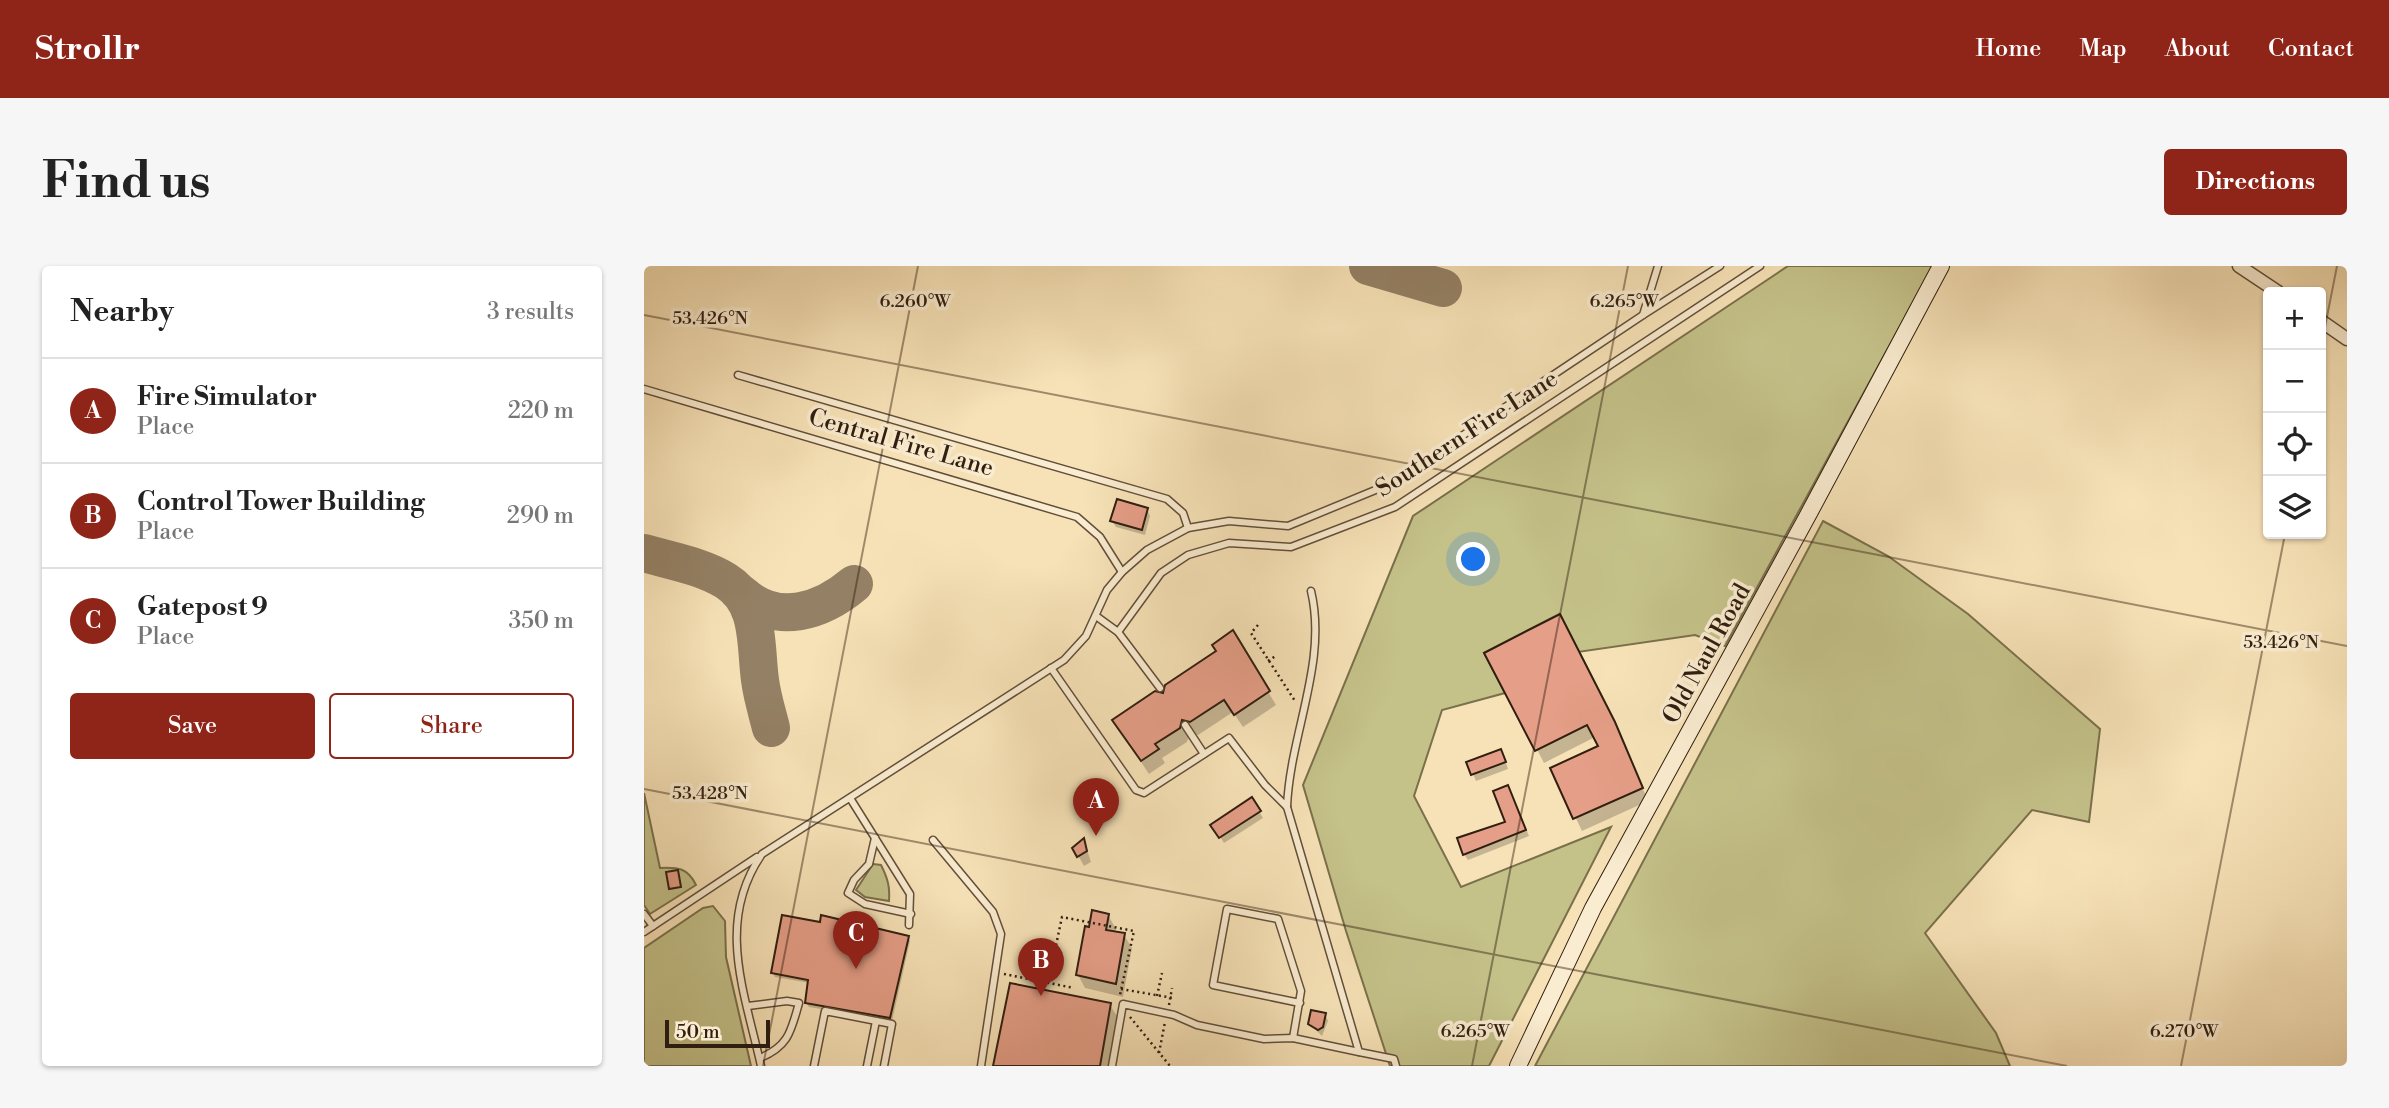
<!DOCTYPE html>
<html lang="en">
<head>
<meta charset="utf-8">
<style>
	:root { --surface:#fff; --page:#f6f6f6; --text:#222; --muted:#767676; --line:#e0e0e0; --accent:#8f2418 }
	body { margin:0; font-family:"Libre Bodoni",serif; background:var(--page); color:var(--text) }
	.controls { position:absolute; right:21px; top:21px; display:grid; overflow:hidden; border-radius:7px; box-shadow:0 2px 5px #0004 }
	.controls button { width:63px; height:63px; display:grid; place-items:center; padding:0; border:0; border-bottom:2px solid var(--line); background:var(--surface); color:var(--text); font:35px sans-serif }
	.scale { position:absolute; left:21px; bottom:18px; width:105px; box-sizing:border-box; padding-left:7px; border:4px solid #301e10; border-top:0; font-size:19px; line-height:24px; white-space:nowrap; color:#301e10; -webkit-text-stroke:5px #faecd0; paint-order:stroke }
	.you { position:absolute; left:830px; top:294px; width:24px; height:24px; margin:-18px; border:5px solid #fff; border-radius:50%; background:#1a73e8; box-shadow:0 0 0 10px #1a73e833 }
	.badge { display:grid; place-items:center; width:46px; height:46px; border-radius:50%; background:var(--accent); color:#fff; font-size:23px; font-weight:700 }
	.pin { position:absolute; translate:-50% -58px; filter:drop-shadow(0 2px 4px #0008) }
	.pin::after { content:''; position:absolute; top:37px; width:24px; height:21px; background:inherit; clip-path:polygon(0 0,100% 0,50% 100%) }
	.list { margin:0; padding:0; list-style:none }
	h2 { display:flex; justify-content:space-between; align-items:center; height:91px; margin:0; padding:0 28px; font-size:30px }
	h2 small { font-size:23px; font-weight:400; color:var(--muted) }
	.list li { display:grid; grid-template-columns:46px 1fr auto; gap:21px; align-items:center; box-sizing:border-box; height:105px; padding:0 28px; border-top:2px solid var(--line) }
	.list b { display:block; font-size:26px; white-space:nowrap }
	.list p { margin:0; font-size:23px; white-space:nowrap; color:var(--muted) }
	.list em { font-size:23px; font-style:normal; color:var(--muted) }
	.actions { display:flex; gap:14px; padding:21px 28px }
	.actions a { flex:1; padding:16px 0; border:2px solid var(--accent); border-radius:7px; text-align:center; font-size:24px; color:var(--accent) }
	.actions .main { background:var(--accent); color:#fff }
	.icon { flex:none; width:38px; height:38px; fill:none; stroke:currentColor; stroke-width:2; stroke-linecap:round; stroke-linejoin:round }
	.map { position:relative; flex:none; width:1703px; height:800px; overflow:hidden; border-radius:7px }
	header { display:flex; align-items:center; gap:42px; box-sizing:border-box; height:98px; padding:0 35px; background:var(--accent); color:#fff }
	header strong { font-size:33px }
	nav { display:flex; gap:38px; margin-inline-start:auto; font-size:24px }
	.intro { display:flex; align-items:center; justify-content:space-between; box-sizing:border-box; height:168px; padding:0 42px }
	h1 { margin:0; font-size:49px }
	.button { padding:18px 32px; border-radius:7px; background:var(--accent); color:#fff; font-size:24px; font-weight:700 }
	main { display:flex; gap:42px; padding:0 42px }
	aside { flex:1; background:var(--surface); border-radius:7px; box-shadow:0 2px 5px #0004 }
	.map>svg:first-child { display:block }
	.green { fill:#c4c189; stroke:#7a704c; stroke-width:2 }
	.shadow { fill:#0003 }
	.lines { fill:none; stroke-linecap:round; stroke-linejoin:round }
	.taxiway { stroke:#948064; stroke-width:38 }
	.building { fill:#e59e87; stroke:#301e10; stroke-width:2 }
	.service-casing { stroke:#624f3a; stroke-width:9 }
	.minor-casing { stroke:#624f3a; stroke-width:15 }
	.secondary-casing { stroke:#301e10; stroke-width:18 }
	.path { stroke:#301e10; stroke-width:2.5; stroke-dasharray:2 3.5; stroke-linecap:butt }
	.service { stroke:#faecd0; stroke-width:6 }
	.minor { stroke:#faecd0; stroke-width:12 }
	.secondary { stroke:#faecd0; stroke-width:16 }
	.ticks { fill:none; stroke:#301e10; stroke-width:2; stroke-opacity:0.45 }
	.labels { text-anchor:middle; dominant-baseline:central; stroke-width:7; stroke-linejoin:round; paint-order:stroke }
	.street-label { font-size:24px; fill:#301e10; stroke:#faecd0 }
	.ticks-label { font-size:18px; text-anchor:middle; fill:#301e10; stroke:#faecd0; stroke-width:7; stroke-linejoin:round; paint-order:stroke }
</style>
</head>
<body>
<header>
<strong>Strollr</strong>
<nav><a>Home</a><a>Map</a><a>About</a><a>Contact</a></nav>
</header>
<div class="intro"><h1>Find us</h1><a class="button">Directions</a></div>
<main>
<aside>
<h2>Nearby<small>3 results</small></h2>
<ul class="list">
<li><span class="badge">A</span><div><b>Fire Simulator</b><p>Place</p></div><em>220 m</em></li>
<li><span class="badge">B</span><div><b>Control Tower Building</b><p>Place</p></div><em>290 m</em></li>
<li><span class="badge">C</span><div><b>Gatepost 9</b><p>Place</p></div><em>350 m</em></li>
</ul>
<div class="actions"><a class="main">Save</a><a>Share</a></div>
</aside>
<div class="map">
<svg width="1703" height="800" viewBox="0 0 1703 800">
	<rect width="100%" height="100%" fill="#f7e2b7"/>
	<filter id="stains"><feTurbulence type="fractalNoise" baseFrequency=".00286" numOctaves="4"/><feColorMatrix values="0 0 0 0 .2 0 0 0 0 .09 0 0 0 0 .02 0 0 0 .5 -.17"/></filter>
	<radialGradient id="worn" r=".72"><stop offset=".6" stop-color="#630" stop-opacity="0"/><stop offset="1" stop-color="#630" stop-opacity=".3"/></radialGradient>
	<!-- green -->
	<g class="green">
		<path d="M1144 0H1289L1081 380 1051 369 934 386 915 348 840 387 861 427 798 444 770 530 817 621 967 561 845 800H746L702 665 659 519 769 250Z"/>
		<path d="M1179 255 1244 290 1324 348 1456 463 1445 556 1388 544 1281 667 1352 767 1366 800H891Z"/>
		<path d="M0 527 16 602C34 601 44 602 52 619L6 648 0 639Z"/>
		<path d="M229 598 237 599C244 613 246 621 245 635L221 631 212 624Z"/>
		<path d="M69 640 81 655 82 691 107 800H0V682L59 642Z"/>
	</g>
	<!-- shadow -->
	<g class="shadow">
		<path d="M503 243 506 250 501 269 472 261 468 255Z"/>
		<path d="M589 367 632 439 599 461 589 446 554 469 546 466 543 476 518 492 521 497 505 508 478 467 574 386Z"/>
		<path d="M843 387 977 470 1004 535 938 565 908 503 956 481 951 471 900 497Z"/>
		<path d="M860 491 864 503 832 515 829 508Z"/>
		<path d="M867 527 885 570 824 594 820 588 864 557Z"/>
		<path d="M608 534 619 552 580 577 569 559Z"/>
		<path d="M440 574 447 596 440 600 430 582Z"/>
		<path d="M464 649 472 663 471 667 480 669 488 682 479 731 441 722 434 709 446 663Z"/>
		<path d="M264 671 266 675 248 755 165 741 162 737 166 717 131 711 129 707Z"/>
		<path d="M466 739 474 752 465 800H351Z"/>
		<path d="M681 748 684 755 678 770 666 758Z"/>
	</g>
	<g class="lines">
		<!-- taxiway -->
		<g class="taxiway">
			<path d="M724 0 799 22"/>
			<path d="M0 287C27 295 58 300 82 315 117 337 111 378 116 414 118 430 123 446 127 462"/>
			<path d="M99 329C134 360 178 345 210 318"/>
		</g>
	</g>
	<!-- building -->
	<g class="building">
		<path d="M473 233 504 242 498 264 466 255Z"/>
		<path d="M916 348 971 456 999 522 929 553 906 502 954 480 943 459 891 485 840 387Z"/>
		<path d="M589 364 626 425 590 449 580 434 546 456 538 454 536 462 511 478 515 483 497 495 468 454 511 425 519 427 521 419 572 385 568 379Z"/>
		<path d="M857 483 862 496 827 509 822 496Z"/>
		<path d="M864 519 882 564 819 589 813 572 861 556 849 525Z"/>
		<path d="M608 531 617 545 575 572 566 559Z"/>
		<path d="M440 572 443 585 433 591 428 582Z"/>
		<path d="M34 604 37 621 25 623 22 606Z"/>
		<path d="M448 644 465 648 462 664 481 667 472 718 432 709 441 660 445 661Z"/>
		<path d="M138 649 176 656 177 649 265 670 246 752 161 737 164 714 127 707Z"/>
		<path d="M366 717 467 737 456 800H349Z"/>
		<path d="M667 744 682 747 679 761 674 764 664 758Z"/>
	</g>
	<g class="lines">
		<!-- service casing -->
		<g class="service-casing">
			<g id="service">
				<path d="M999 49 1076 0"/>
				<path d="M94 109 523 233 539 247 544 262"/>
				<path d="M0 123 433 251 456 271 478 306"/>
				<path d="M452 350 474 366 516 422"/>
				<path d="M474 366 517 307 544 289 585 277 647 281 751 241 1116 0"/>
				<path d="M407 402 492 524 500 527 585 472 621 519 643 541C646 468 684 396 667 325"/>
				<path d="M541 459 560 488"/>
				<path d="M206 532 266 628 265 659"/>
				<path d="M643 541 715 786 750 793 752 800"/>
				<path d="M231 572 225 598 210 614 204 627 221 638 267 648"/>
				<path d="M289 574 349 646 357 668 337 800"/>
				<path d="M0 648 9 660"/>
				<path d="M0 666 113 591"/>
				<path d="M104 740 143 735 155 737C147 765 145 780 116 792"/>
				<path d="M649 772 657 725 634 653 583 643 569 719 656 737"/>
				<path d="M117 800C101 727 71 656 118 588L420 394 442 370 463 324 478 306 503 284 544 262 585 255 644 260 746 218 999 49 1014 0"/>
				<path d="M170 800 181 745 248 758 240 800"/>
				<path d="M223 800 232 755"/>
				<path d="M468 800 479 738 530 749 553 759 620 773 649 772 715 786"/>
			</g>
		</g>
		<!-- minor casing -->
		<g class="minor-casing">
			<g id="minor">
				<path d="M1595 0 1634 26"/>
				<path d="M1677 55 1703 73"/>
			</g>
		</g>
		<!-- secondary casing -->
		<g class="secondary-casing">
			<path id="secondary" d="M874 800 949 642 1163 251 1297 0"/>
		</g>
		<!-- path -->
		<g class="path">
			<path d="M614 359 607 367 651 435"/>
			<path d="M624 395 633 389"/>
			<path d="M360 708 430 722"/>
			<path d="M404 717 418 651 490 665 476 729"/>
			<path d="M477 723 529 732"/>
			<path d="M513 730 518 707"/>
			<path d="M525 739 528 722"/>
			<path d="M486 751 526 800"/>
			<path d="M515 787 521 756"/>
		</g>
		<!-- service -->
		<use href="#service" class="service"/>
		<!-- minor -->
		<use href="#minor" class="minor"/>
		<!-- secondary -->
		<use href="#secondary" class="secondary"/>
	</g>
	<!-- ticks -->
	<path class="ticks" d="M0 49 1703 380M1677 81 1693 0M0 523 1423 800M119 800 274 0M828 800 984 0M1537 800 1641 268"/>
	<g class="labels">
		<!-- street labels -->
		<g class="street-label">
			<text transform="translate(823 168) rotate(-33)">Southern Fire Lane</text>
			<text transform="translate(257 177) rotate(16)">Central Fire Lane</text>
			<text transform="translate(1063 388) rotate(-61)">Old Naul Road</text>
		</g>
	</g>
	<g class="ticks-label">
		<text x="271" y="41">6.260°W</text>
		<text x="980" y="41">6.265°W</text>
		<text x="66" y="58">53.426°N</text>
		<text x="1637" y="382">53.426°N</text>
		<text x="66" y="533">53.428°N</text>
		<text x="831" y="771">6.265°W</text>
		<text x="1540" y="771">6.270°W</text>
	</g>
	<rect width="100%" height="100%" filter="url(#stains)"/>
	<rect width="100%" height="100%" fill="url(#worn)"/>
</svg>
<div class="controls">
<button>+</button>
<button>−</button>
<button><svg class="icon" aria-label="locate" viewBox="0 0 24 24"><circle cx="12" cy="12" r="6"/><path d="M12 2v4M12 18v4M2 12h4M18 12h4"/></svg></button>
<button><svg class="icon" aria-label="layers" viewBox="0 0 24 24"><path d="M12 4l9 5-9 5-9-5zM3 14l9 5 9-5"/></svg></button>
</div>
<div class="scale">50 m</div>
<div class="you"></div>
<div class="pin badge" style="left:452px;top:570px">A</div>
<div class="pin badge" style="left:397px;top:730px">B</div>
<div class="pin badge" style="left:212px;top:703px">C</div>
</div>
</main>
</body>
</html>
